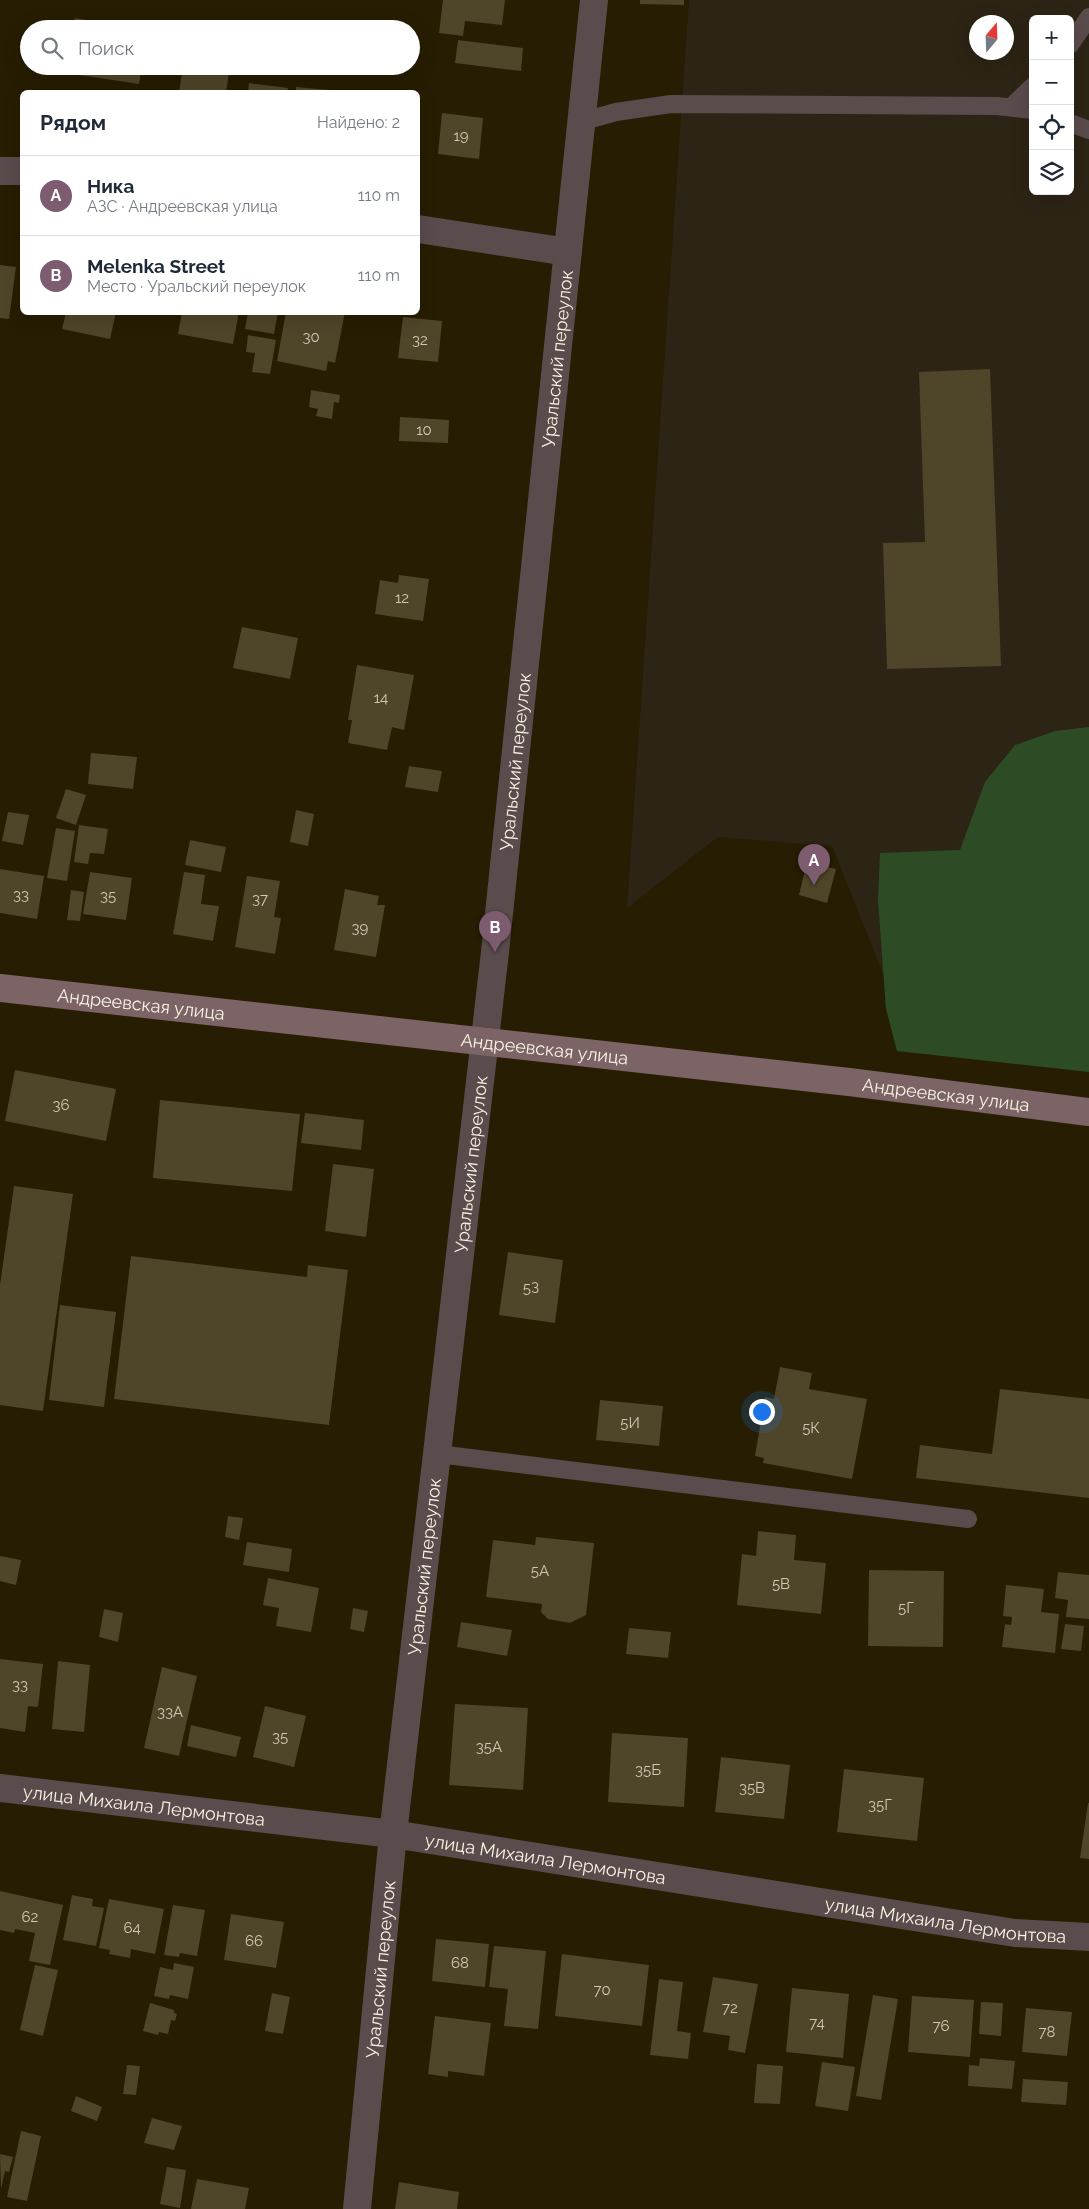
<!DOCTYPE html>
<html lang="ru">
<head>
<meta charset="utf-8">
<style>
	:root { --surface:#fff; --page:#f6f6f7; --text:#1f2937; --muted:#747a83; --line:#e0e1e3; --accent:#7d5c6f }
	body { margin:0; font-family:Raleway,sans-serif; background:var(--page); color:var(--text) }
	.controls { position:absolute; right:15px; top:15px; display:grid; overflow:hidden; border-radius:8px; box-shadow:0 5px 20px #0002 }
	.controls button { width:45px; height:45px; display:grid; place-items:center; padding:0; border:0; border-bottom:1px solid var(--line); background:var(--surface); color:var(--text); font:25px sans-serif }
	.compass { position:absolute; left:969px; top:15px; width:45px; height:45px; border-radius:50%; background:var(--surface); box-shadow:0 5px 20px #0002; rotate:19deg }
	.you { position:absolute; left:761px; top:1411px; width:18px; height:18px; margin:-12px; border:4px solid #fff; border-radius:50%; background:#1a73e8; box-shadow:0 0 0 8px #1a73e833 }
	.badge { display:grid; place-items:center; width:32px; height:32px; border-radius:50%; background:var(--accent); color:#fff; font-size:16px; font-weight:700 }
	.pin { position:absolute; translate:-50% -41px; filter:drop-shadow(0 1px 2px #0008) }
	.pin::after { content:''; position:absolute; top:26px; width:18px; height:15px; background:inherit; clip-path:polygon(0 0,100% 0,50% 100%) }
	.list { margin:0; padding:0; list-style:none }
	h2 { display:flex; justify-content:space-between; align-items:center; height:65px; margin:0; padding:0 20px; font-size:21px }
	h2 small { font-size:16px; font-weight:400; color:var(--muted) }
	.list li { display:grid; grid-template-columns:32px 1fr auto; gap:15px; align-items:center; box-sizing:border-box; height:80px; padding:0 20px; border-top:1px solid var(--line) }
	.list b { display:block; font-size:19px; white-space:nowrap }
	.list p { margin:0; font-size:16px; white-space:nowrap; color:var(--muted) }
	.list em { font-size:16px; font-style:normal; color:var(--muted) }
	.icon { flex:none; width:28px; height:28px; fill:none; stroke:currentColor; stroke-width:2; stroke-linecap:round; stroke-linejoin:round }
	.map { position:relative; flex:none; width:1089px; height:2209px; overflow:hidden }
	.search { position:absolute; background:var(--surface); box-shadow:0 5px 20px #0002; left:20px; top:20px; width:400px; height:55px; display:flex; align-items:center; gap:12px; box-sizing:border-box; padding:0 18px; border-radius:28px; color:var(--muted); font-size:19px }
	.panel { position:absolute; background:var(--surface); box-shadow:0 5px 20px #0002; left:20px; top:90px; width:400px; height:225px; border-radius:8px }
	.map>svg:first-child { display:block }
	.industrial { fill:#2c2414; fill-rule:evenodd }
	.green { fill:#2d4c26 }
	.building { fill:#4f4529 }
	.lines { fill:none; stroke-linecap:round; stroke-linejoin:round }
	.lane { stroke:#5a4b4c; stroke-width:18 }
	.street { stroke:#5a4b4c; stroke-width:28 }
	.secondary { stroke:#7b6366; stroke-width:28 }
	.labels { text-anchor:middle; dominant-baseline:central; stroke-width:4; stroke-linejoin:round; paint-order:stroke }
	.number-label { font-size:15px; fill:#cec8b4 }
	.street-label { font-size:18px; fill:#f9f3e3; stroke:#261d02 }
</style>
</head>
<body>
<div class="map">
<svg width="1089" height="2209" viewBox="0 0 1089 2209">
	<rect width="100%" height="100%" fill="#261d02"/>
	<!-- industrial -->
	<path class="industrial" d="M689 0H1089V1032L898 1011 832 846 718 837 627 908ZM1033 19H1070V191H1033ZM976 22H1006V52H976Z"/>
	<!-- green -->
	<path class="green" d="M1089 727V1072L897 1051 886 1009 878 900 880 853 960 850 985 782 1015 745 1055 731Z"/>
	<!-- building -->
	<g class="building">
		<path d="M443 0H505L502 25 465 21 463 36 439 33Z"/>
		<path d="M640 0H684V5L640 4Z"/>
		<path d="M75 18 131 28V29H73Z"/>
		<path d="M458 40 523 48 521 71 455 63Z"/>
		<path d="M67 66H142L139 84 66 73Z"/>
		<path d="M183 66H230L226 92H179Z"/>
		<path d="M249 83 288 88 287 92H248Z"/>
		<path d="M296 87 341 91V92H296Z"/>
		<path d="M442 113 483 118 479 159 438 154Z"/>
		<path d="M0 265 16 267 9 319 0 318Z"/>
		<path d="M66 312H116L110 339 62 329Z"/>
		<path d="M182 312H239L233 344 178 334Z"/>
		<path d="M248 312H278L274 334 245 329Z"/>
		<path d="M286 312H345L335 363 328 361 326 371 277 361Z"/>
		<path d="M403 317 442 321 438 362 398 358Z"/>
		<path d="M248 335 276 340 270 374 252 372 255 353 246 352Z"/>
		<path d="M990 369 1001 666 887 669 883 543 925 542 919 372Z"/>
		<path d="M311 390 340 395 339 403 334 402 332 419 316 416 318 409 309 407Z"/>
		<path d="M400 417 449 420 448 443 399 441Z"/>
		<path d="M399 575 429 579 423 621 375 614 380 580 398 583Z"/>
		<path d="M242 627 298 638 290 679 233 668Z"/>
		<path d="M357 665 414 675 404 730 392 727 387 750 348 743 352 720H348Z"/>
		<path d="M91 753 137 757 133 789 88 784Z"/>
		<path d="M409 766 442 771 438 792 405 787Z"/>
		<path d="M66 789 86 795 76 825 56 818Z"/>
		<path d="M296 810 314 814 308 846 290 842Z"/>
		<path d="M8 812 29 815 23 845 2 841Z"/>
		<path d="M79 825 108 829 104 854 90 853 88 864 74 862Z"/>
		<path d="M56 828 75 831 67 881 47 878Z"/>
		<path d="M190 840 226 847 221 872 185 865Z"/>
		<path d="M807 862 836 869 827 903 799 895Z"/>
		<path d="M0 869 44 876 37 919 0 913Z"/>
		<path d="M90 872 132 878 126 920 83 914Z"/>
		<path d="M184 872 205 875 201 904 219 906 213 941 173 934Z"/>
		<path d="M247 876 280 881 274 917 281 918 275 954 235 947Z"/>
		<path d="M345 889 379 896 377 905H385L376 957 334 950Z"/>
		<path d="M71 890 84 892 80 921 67 920Z"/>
		<path d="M15 1070 116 1089 106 1141 5 1121Z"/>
		<path d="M160 1100 300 1114 292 1191 153 1178Z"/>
		<path d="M305 1113 364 1120 361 1150 301 1143Z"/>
		<path d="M333 1164 374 1169 366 1237 325 1231Z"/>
		<path d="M14 1186 73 1194 43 1411 0 1405V1285Z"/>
		<path d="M508 1252 563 1260 555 1323 499 1315Z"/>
		<path d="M131 1256 307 1277 308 1265 348 1270 329 1425 114 1399Z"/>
		<path d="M60 1305 116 1312 104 1407 49 1400Z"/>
		<path d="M780 1367 812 1373 809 1389 867 1399 852 1479 763 1463 764 1458 755 1456 765 1397 774 1399Z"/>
		<path d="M1000 1389 1089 1399V1498L916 1478 920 1445 992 1454Z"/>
		<path d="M600 1400 663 1406 659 1446 596 1440Z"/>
		<path d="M228 1516 243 1518 239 1540 225 1537Z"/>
		<path d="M758 1531 796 1535 794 1560 826 1563 821 1614 737 1605 742 1554 756 1556Z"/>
		<path d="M536 1537 594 1543 586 1615 570 1623 548 1619 541 1612 542 1604 486 1597 493 1540 535 1545Z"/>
		<path d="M247 1542 292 1549 289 1572 243 1565Z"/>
		<path d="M0 1556 21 1560 16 1585 0 1581Z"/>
		<path d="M869 1570 944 1571 943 1647 868 1646Z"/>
		<path d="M1058 1572 1089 1575V1619L1066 1617 1068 1600 1055 1598Z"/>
		<path d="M268 1578 319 1588 311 1632 276 1626 279 1608 263 1605Z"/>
		<path d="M1006 1585 1044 1589 1041 1612 1059 1614 1055 1653 1002 1647 1005 1624 1011 1625 1012 1617 1003 1616Z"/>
		<path d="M353 1608 368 1611 364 1632 350 1629Z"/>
		<path d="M104 1609 123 1613 118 1642 99 1637Z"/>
		<path d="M461 1622 512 1630 507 1656 457 1647Z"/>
		<path d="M1065 1624 1084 1626 1081 1651 1061 1649Z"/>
		<path d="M629 1628 671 1632 668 1658 626 1654Z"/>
		<path d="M0 1659 43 1664 38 1707 28 1706 25 1732 0 1728Z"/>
		<path d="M58 1661 90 1665 84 1732 52 1729Z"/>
		<path d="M162 1667 197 1676 179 1756 144 1748Z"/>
		<path d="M455 1704 528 1708 523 1790 449 1785Z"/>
		<path d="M265 1706 306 1716 294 1767 253 1757Z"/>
		<path d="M191 1725 241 1737 236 1757 187 1746Z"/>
		<path d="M612 1733 688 1738 684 1807 608 1802Z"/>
		<path d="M721 1757 790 1765 784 1819 715 1812Z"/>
		<path d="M844 1769 924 1778 917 1841 837 1832Z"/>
		<path d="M1088 1803H1089V1859L1080 1858Z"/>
		<path d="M0 1891 63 1905 50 1965 29 1961 35 1933 15 1929 14 1933 0 1930Z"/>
		<path d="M72 1895 93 1899 92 1906 104 1908 96 1946 63 1940Z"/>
		<path d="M109 1899 164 1909 155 1954 131 1949 130 1958 109 1954 110 1950 99 1948Z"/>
		<path d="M173 1905 205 1910 197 1956 180 1953 179 1957 164 1955Z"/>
		<path d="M231 1914 284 1922 276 1968 224 1960Z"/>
		<path d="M436 1939 489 1944 485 1987 432 1981Z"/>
		<path d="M494 1946 546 1951 538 2029 504 2026 508 1989 489 1987Z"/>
		<path d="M562 1954 649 1965 642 2026 555 2016Z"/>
		<path d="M174 1963 194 1967 188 1999 170 1995 169 1999 154 1996 160 1967 173 1970Z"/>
		<path d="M35 1965 58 1970 43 2036 20 2030Z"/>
		<path d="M713 1977 758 1984 745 2053 728 2050 730 2036 703 2032Z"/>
		<path d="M659 1979 683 1982 677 2031 691 2033 688 2059 650 2055Z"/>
		<path d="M792 1988 849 1994 843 2058 786 2052Z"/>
		<path d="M272 1993 290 1997 283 2034 265 2031Z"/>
		<path d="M873 1995 898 1999 881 2100 856 2096Z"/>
		<path d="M912 1996 974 2000 970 2057 908 2052Z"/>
		<path d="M981 2002 1003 2003 1001 2036 979 2034Z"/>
		<path d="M150 2003 174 2010V2013L177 2014 175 2021 171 2020 168 2034 159 2032 158 2035 143 2031Z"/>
		<path d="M1026 2008 1072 2012 1067 2056 1022 2052Z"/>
		<path d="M435 2016 491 2023 484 2076 448 2071V2077L428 2074Z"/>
		<path d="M980 2058 1015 2061 1012 2089 968 2086 969 2065 979 2066Z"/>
		<path d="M822 2062 855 2067 848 2111 815 2106Z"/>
		<path d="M757 2064 783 2066 780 2104 754 2103Z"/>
		<path d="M127 2065 140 2066 136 2095 123 2094Z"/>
		<path d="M1023 2079 1068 2082 1066 2105 1021 2102Z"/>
		<path d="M76 2096 102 2107 97 2121 71 2111Z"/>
		<path d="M152 2118 182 2126 174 2150 144 2143Z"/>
		<path d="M21 2131 41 2136 27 2201 7 2197Z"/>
		<path d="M0 2154 13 2157 9 2172 5 2171 1 2189Z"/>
		<path d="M167 2167 186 2170 180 2208 160 2204Z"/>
		<path d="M197 2179 249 2188 245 2209H191Z"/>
		<path d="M399 2182 459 2192 457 2209H395Z"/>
	</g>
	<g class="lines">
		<!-- lane -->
		<g class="lane">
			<path d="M1070 45 1089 17"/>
			<path d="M1011 107 1033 86"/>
			<path d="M580 122 616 112 671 104 997 106 1033 110"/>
			<path d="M1070 123 1089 130"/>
			<path d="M438 1454 968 1519"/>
		</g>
		<!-- street -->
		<g class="street">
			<path d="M0 171H22"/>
			<path d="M418 229 568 252"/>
			<path id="s1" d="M0 1788 393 1834 1015 1933 1089 1937"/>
			<path id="s2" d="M357 2209 393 1834 495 952 594 0"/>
		</g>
		<!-- secondary -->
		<path class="secondary" id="s3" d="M0 988 849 1082 1089 1112"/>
	</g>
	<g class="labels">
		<!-- number labels -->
		<g class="number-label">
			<text x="461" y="136">19</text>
			<text x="311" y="337">30</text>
			<text x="420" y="340">32</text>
			<text x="424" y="430">10</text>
			<text x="402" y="598">12</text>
			<text x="381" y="698">14</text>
			<text x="21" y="895">33</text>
			<text x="108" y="896">35</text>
			<text x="260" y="899">37</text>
			<text x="360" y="928">39</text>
			<text x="61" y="1105">36</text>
			<text x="531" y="1288">5З</text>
			<text x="630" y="1423">5И</text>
			<text x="811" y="1428">5К</text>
			<text x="540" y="1571">5А</text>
			<text x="781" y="1584">5В</text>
			<text x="906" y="1608">5Г</text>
			<text x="20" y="1685">33</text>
			<text x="170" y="1712">33А</text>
			<text x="280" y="1737">35</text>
			<text x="489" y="1747">35А</text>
			<text x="648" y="1770">35Б</text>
			<text x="752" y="1788">35В</text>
			<text x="880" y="1805">35Г</text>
			<text x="30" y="1917">62</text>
			<text x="132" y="1928">64</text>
			<text x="254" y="1941">66</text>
			<text x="460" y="1963">68</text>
			<text x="602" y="1990">70</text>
			<text x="730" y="2008">72</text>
			<text x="817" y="2023">74</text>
			<text x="941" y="2026">76</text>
			<text x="1047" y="2032">78</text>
		</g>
		<!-- street labels -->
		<g class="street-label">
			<text stroke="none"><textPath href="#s2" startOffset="1861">Уральский переулок</textPath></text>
			<text stroke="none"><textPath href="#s2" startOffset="1456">Уральский переулок</textPath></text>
			<text stroke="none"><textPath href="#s3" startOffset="142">Андреевская улица</textPath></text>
			<text stroke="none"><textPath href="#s3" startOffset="548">Андреевская улица</textPath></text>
			<text stroke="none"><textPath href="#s3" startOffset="952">Андреевская улица</textPath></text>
			<text stroke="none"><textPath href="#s2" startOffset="1051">Уральский переулок</textPath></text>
			<text stroke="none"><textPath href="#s2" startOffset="646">Уральский переулок</textPath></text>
			<text stroke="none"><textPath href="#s1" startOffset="145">улица Михаила Лермонтова</textPath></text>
			<text stroke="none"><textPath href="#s1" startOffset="550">улица Михаила Лермонтова</textPath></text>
			<text stroke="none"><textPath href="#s1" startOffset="955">улица Михаила Лермонтова</textPath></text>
			<text stroke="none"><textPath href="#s2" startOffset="241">Уральский переулок</textPath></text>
		</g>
	</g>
</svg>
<div class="controls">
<button>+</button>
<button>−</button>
<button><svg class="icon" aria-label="locate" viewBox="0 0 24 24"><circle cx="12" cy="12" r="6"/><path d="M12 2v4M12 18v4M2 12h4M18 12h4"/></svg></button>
<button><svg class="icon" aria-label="layers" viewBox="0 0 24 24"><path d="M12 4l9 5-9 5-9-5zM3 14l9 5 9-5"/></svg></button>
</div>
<svg class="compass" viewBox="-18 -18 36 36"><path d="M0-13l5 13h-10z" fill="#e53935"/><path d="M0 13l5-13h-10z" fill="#747a83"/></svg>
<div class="you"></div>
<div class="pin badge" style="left:814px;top:885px">A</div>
<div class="pin badge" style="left:495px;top:952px">B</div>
<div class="search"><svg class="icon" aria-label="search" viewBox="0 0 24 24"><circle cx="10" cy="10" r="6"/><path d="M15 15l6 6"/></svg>Поиск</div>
<section class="panel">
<h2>Рядом<small>Найдено: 2</small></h2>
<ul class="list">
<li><span class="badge">A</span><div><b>Ника</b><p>АЗС · Андреевская улица</p></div><em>110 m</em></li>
<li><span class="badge">B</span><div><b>Melenka Street</b><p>Место · Уральский переулок</p></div><em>110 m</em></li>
</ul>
</section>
</div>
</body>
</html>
